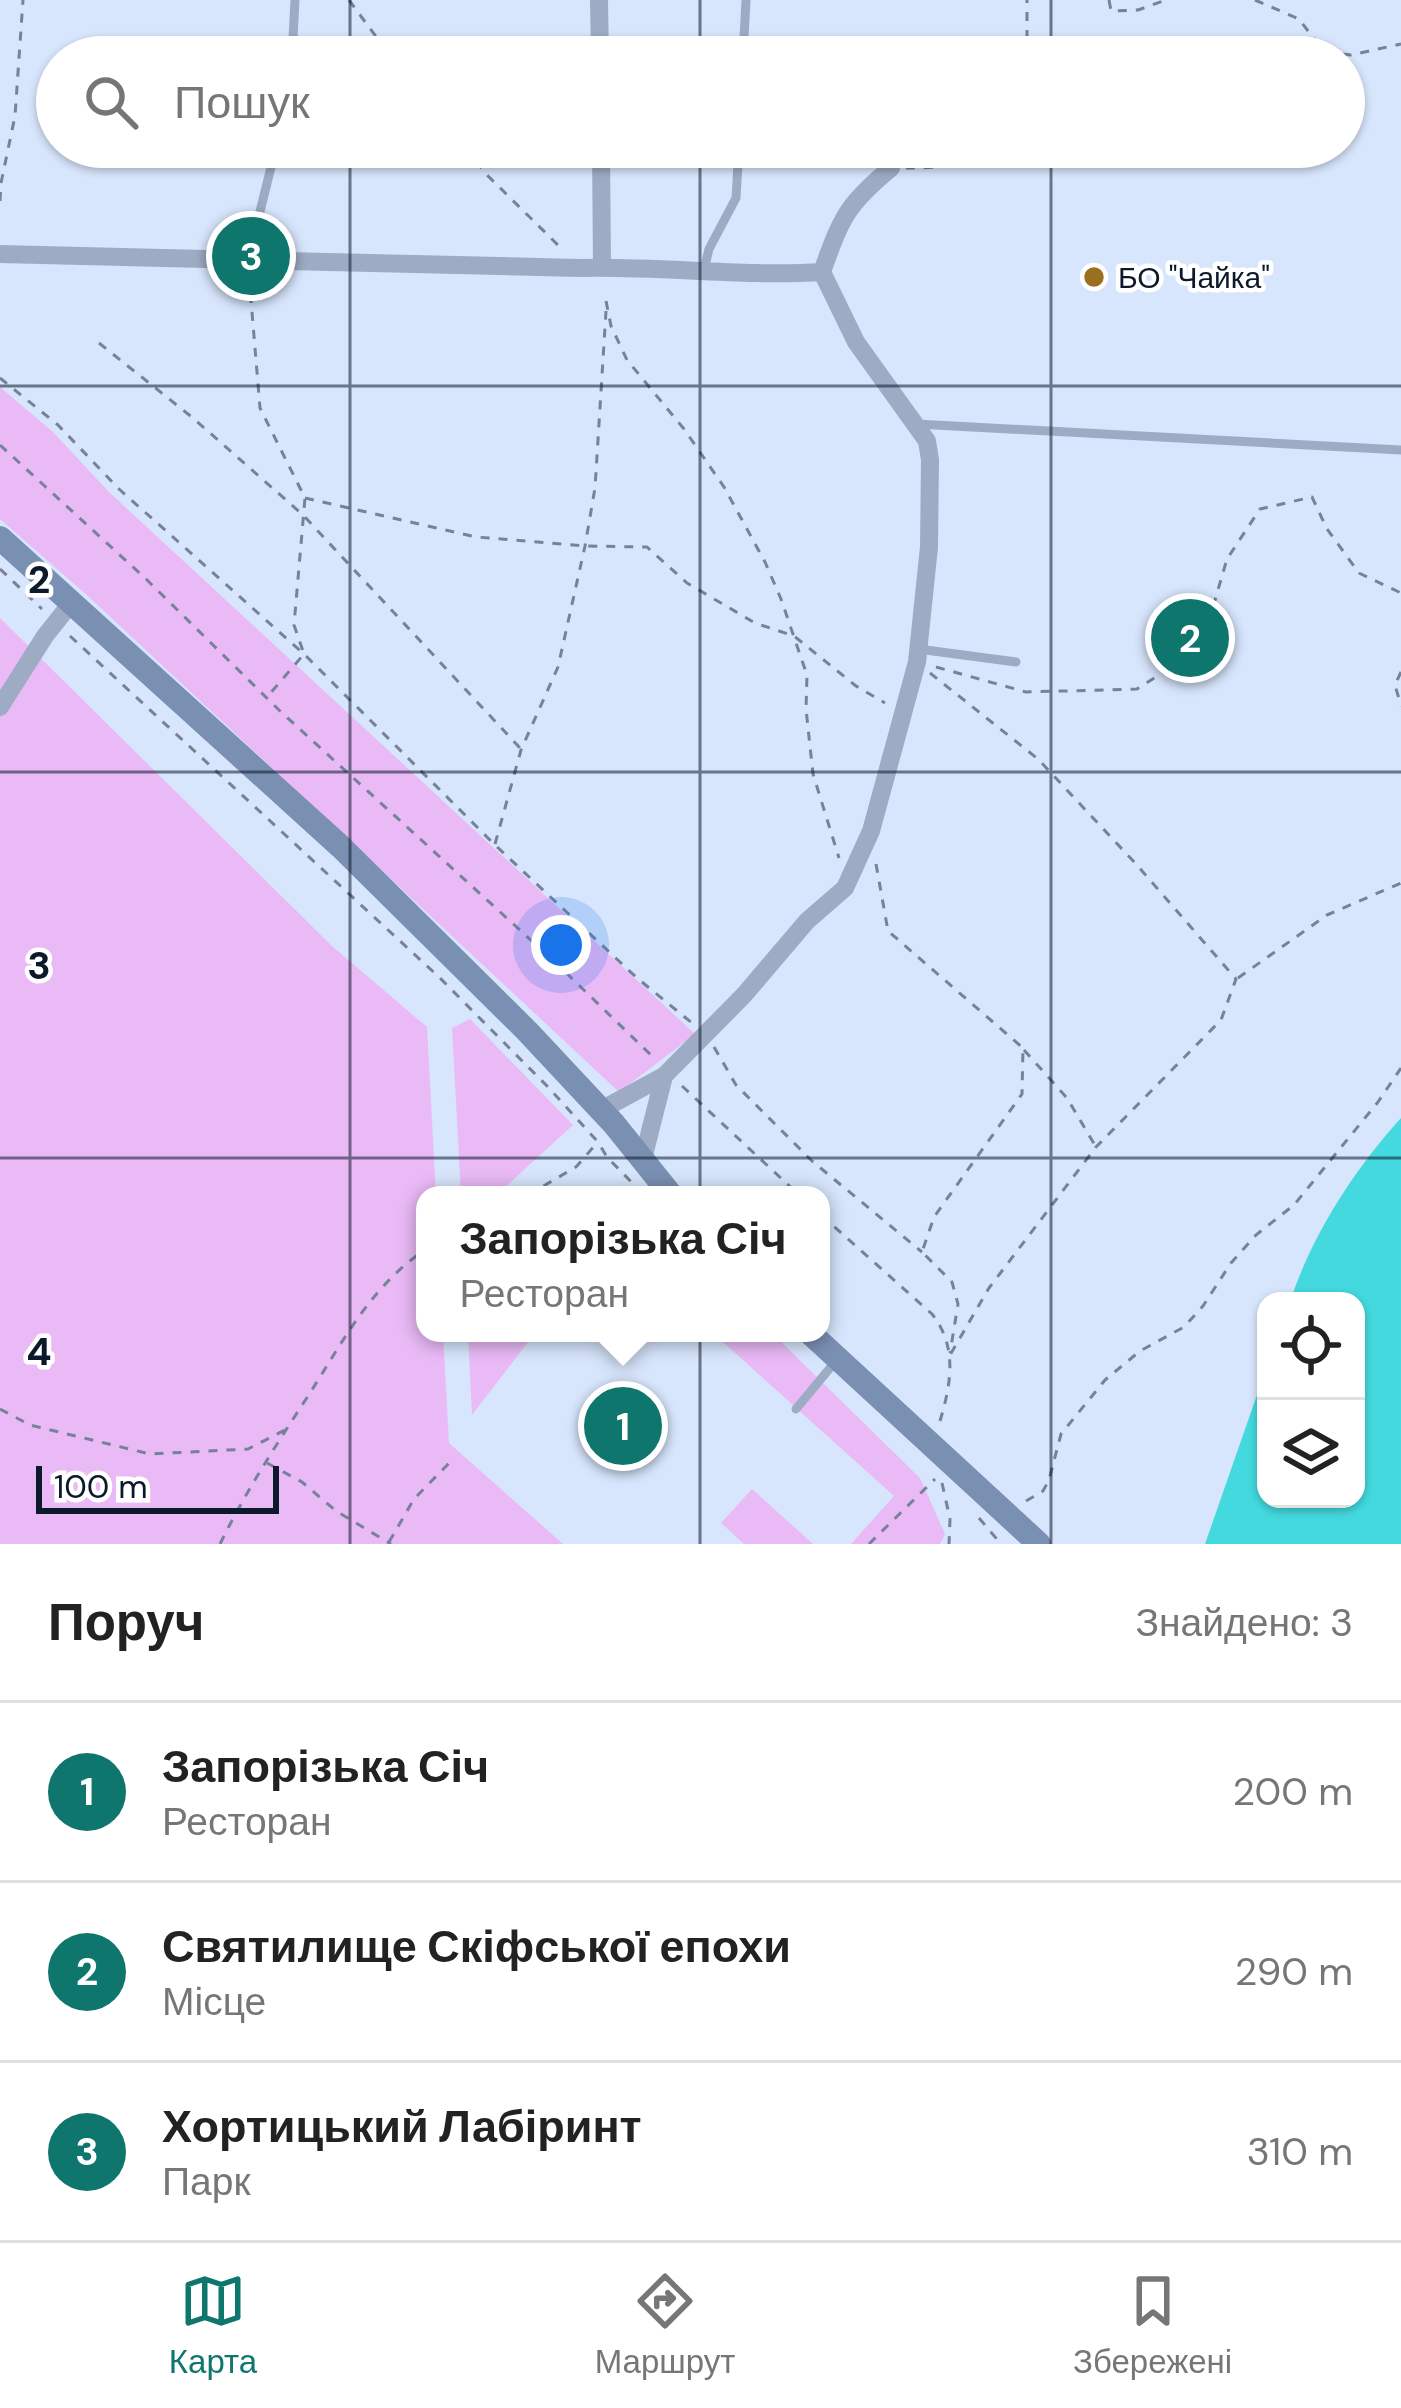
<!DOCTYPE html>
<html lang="uk">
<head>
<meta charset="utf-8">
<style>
	:root { --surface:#fff; --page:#f6f6f6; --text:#222; --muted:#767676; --line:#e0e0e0; --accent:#0f766e }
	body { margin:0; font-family:"DM Sans",sans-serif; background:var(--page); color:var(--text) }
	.controls { position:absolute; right:36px; bottom:36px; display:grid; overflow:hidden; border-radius:24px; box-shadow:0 3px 9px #0004 }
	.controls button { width:108px; height:108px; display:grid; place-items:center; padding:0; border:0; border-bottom:3px solid var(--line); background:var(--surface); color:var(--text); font:60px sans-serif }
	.scale { position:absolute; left:36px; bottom:30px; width:243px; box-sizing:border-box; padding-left:12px; border:6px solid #0c182c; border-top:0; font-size:33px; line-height:42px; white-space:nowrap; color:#0c182c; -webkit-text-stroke:9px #fff; paint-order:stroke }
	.you { position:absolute; left:561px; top:945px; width:42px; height:42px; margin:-30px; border:9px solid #fff; border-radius:50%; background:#1a73e8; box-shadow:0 0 0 18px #1a73e833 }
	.badge { display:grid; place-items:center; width:78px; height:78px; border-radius:50%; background:var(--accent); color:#fff; font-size:39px; font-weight:700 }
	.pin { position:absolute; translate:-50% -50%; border:6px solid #fff; box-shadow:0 3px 12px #0006 }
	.popup { position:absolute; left:416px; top:1186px; width:414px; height:156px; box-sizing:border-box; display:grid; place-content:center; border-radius:24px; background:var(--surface); filter:drop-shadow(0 3px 9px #0005); font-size:39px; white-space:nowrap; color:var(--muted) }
	.popup b { font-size:45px; color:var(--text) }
	.popup::after { content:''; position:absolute; left:50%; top:100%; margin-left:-24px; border:24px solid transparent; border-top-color:var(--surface) }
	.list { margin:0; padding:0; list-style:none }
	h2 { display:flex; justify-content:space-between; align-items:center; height:156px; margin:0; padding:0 48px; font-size:51px }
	h2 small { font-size:39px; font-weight:400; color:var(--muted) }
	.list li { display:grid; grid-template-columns:78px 1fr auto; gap:36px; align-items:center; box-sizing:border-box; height:180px; padding:0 48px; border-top:3px solid var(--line) }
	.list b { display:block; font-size:45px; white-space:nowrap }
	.list p { margin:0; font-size:39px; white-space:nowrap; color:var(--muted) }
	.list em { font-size:39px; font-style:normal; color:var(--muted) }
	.icon { flex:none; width:66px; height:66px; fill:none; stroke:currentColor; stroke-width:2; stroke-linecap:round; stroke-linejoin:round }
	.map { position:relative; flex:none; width:1401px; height:1544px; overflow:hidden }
	.search { position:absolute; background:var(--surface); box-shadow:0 3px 9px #0004; left:36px; right:36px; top:36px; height:132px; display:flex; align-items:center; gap:30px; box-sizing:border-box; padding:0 42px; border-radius:66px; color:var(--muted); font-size:45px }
	.sheet { height:696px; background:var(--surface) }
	nav { display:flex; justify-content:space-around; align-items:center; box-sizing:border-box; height:168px; border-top:3px solid var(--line); background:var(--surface); font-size:33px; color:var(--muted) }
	nav a { display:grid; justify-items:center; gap:6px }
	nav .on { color:var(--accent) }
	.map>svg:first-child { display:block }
	.green { fill:#eabaf7 }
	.water { fill:#43d9df }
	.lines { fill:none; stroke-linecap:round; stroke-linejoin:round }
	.path { stroke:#758298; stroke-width:3; stroke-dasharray:9 9; stroke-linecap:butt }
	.service { stroke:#9dacc4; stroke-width:9 }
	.minor { stroke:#9dacc4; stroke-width:18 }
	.secondary { stroke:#7a90b3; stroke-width:24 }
	.grid { fill:none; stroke:#0c182c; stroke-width:3; stroke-opacity:0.55 }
	.poi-dot { fill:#9a701e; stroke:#fff; stroke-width:4.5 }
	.labels { text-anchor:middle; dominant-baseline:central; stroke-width:9; stroke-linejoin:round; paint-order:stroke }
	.poi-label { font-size:30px; fill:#0c182c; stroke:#fff; text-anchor:start }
	.grid-label { font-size:39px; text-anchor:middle; font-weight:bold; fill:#0c182c; stroke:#fff; stroke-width:9; stroke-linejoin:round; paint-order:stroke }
</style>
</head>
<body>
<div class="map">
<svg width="1401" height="1544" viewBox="0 0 1401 1544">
	<rect width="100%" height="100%" fill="#d8e6fd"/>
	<!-- green -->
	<g class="green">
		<path d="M0 387 53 432 109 492 695 1034 619 1092 89 597 0 519Z"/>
		<path d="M0 618 332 946 427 1027 436 1195H425V1333H443L449 1443 563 1544H0Z"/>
		<path d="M470 1019 573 1125 502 1190 505 1195H461L452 1028Z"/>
		<path d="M468 1333H535L472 1415Z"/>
		<path d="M713 1333H772L920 1478 945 1534 940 1544H851L894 1496Z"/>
		<path d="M752 1489 813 1544H744L721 1523Z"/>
	</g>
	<!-- water -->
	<path class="water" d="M1401 1118V1544H1205L1266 1369V1499H1356V1301H1290C1313 1234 1353 1171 1401 1118Z"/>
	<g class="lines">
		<!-- path -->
		<g class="path">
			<path d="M349 0 391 57"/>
			<path d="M1109 0 1111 11 1138 10 1166 0"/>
			<path d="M1255 0 1299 19 1324 52 1351 55 1401 44"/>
			<path d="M1027 57V0"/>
			<path d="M465 147 488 176 562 249"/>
			<path d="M906 168C937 168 977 166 1002 147"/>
			<path d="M0 201 1 183 15 116 23 0"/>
			<path d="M249 276 260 408 305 498 294 625 304 654 268 696"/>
			<path d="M606 301 611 326 627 360 684 429 724 487 765 562 781 599 807 675 806 709 813 774 839 858"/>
			<path d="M99 343 193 418 303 515 520 748"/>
			<path d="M0 378 58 425 119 489 304 654 495 845 637 978 692 1023"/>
			<path d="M0 445 146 579 280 711 556 963 654 1058"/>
			<path d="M305 498 476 537 585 546 647 547 687 583 755 623 794 636 856 686 885 703"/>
			<path d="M0 569 42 609"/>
			<path d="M70 636 440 978 548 1087 598 1142 607 1157 643 1194"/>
			<path d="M936 667 1026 692 1137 689 1201 648 1227 559 1260 509 1312 497 1327 529 1359 573 1401 593"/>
			<path d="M1401 672 1395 685 1401 706"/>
			<path d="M930 673 1038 759 1136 864 1236 979 1221 1020 1096 1147 989 1288 950 1355"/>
			<path d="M495 844 521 750 558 667 585 546 595 488 606 311"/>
			<path d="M876 864 888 931 1023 1048 1022 1094 934 1217 922 1252 952 1282 958 1304 950 1353"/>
			<path d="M1238 978 1327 915 1401 883"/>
			<path d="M714 1047 736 1085 812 1161 922 1252"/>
			<path d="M1024 1050 1067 1098 1096 1147"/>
			<path d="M682 1086 799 1195"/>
			<path d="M528 1195 576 1167 597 1143"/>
			<path d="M821 1215 932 1314C958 1347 951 1384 940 1421"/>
			<path d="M780 1333 792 1345"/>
			<path d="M0 1409 30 1425 150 1454 248 1449 285 1430"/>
			<path d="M267 1463 302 1482 336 1511 391 1544"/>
			<path d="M942 1483 950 1519 949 1544"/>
			<path d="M1026 1501 1043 1491 1049 1480 1061 1434 1105 1380 1140 1351 1184 1327 1203 1306 1231 1263 1256 1235 1294 1205 1378 1102 1401 1068"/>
			<path d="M979 1518 1001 1544"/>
			<path d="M389 1542 414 1499 453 1459"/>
			<path d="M220 1544C246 1491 278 1442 310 1393 343 1341 372 1285 425 1250"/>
			<path d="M869 1544 935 1479"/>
		</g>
		<!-- service -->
		<g class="service">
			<path d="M292 57 295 0"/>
			<path d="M743 57 746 0"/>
			<path d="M248 260 276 147"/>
			<path d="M704 270 709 249 736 198 739 147"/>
			<path d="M916 424 1401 450"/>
			<path d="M918 649 1016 662"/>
			<path d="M796 1409 835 1362"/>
		</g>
		<!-- minor -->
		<g class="minor">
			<path d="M599 0 600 57"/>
			<path d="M601 147 602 267"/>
			<path d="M0 254 580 268C661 266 742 277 822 272"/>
			<path d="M0 707 45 636 72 602"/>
			<path d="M601 1110 664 1076 744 995 807 921 845 888 871 831 917 662 929 547 930 460 927 441 856 342 822 272C841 218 847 204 891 168L890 147"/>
			<path d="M643 1159 664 1076"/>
		</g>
		<!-- secondary -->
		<g class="secondary">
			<path d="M0 538 341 847 527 1031 614 1124 671 1195"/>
			<path d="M810 1333 1039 1544"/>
		</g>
	</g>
	<!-- grid -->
	<path class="grid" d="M350 0V57M700 0V57M1051 0V57M350 147V1544M700 147V1544M1051 147V1544M0 386H1401M0 772H1401M0 1158H1401"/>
	<!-- markers -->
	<circle class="poi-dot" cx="1094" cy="277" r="12"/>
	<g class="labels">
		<!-- poi labels -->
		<g class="poi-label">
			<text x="1118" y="277">БО "Чайка"</text>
		</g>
	</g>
	<g class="grid-label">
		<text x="39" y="593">2</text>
		<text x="39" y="979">3</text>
		<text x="39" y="1365">4</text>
	</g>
</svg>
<div class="controls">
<button><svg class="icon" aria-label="locate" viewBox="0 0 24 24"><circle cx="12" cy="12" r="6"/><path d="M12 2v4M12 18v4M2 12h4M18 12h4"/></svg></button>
<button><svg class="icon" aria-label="layers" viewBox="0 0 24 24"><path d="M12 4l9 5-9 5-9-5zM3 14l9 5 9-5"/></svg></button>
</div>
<div class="scale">100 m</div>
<div class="you"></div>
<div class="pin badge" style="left:623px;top:1426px">1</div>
<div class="popup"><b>Запорізька Січ</b>Ресторан</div>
<div class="pin badge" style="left:1190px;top:638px">2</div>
<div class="pin badge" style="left:251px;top:256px">3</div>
<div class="search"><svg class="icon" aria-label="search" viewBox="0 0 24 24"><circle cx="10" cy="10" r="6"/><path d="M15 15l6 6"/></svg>Пошук</div>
</div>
<section class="sheet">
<h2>Поруч<small>Знайдено: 3</small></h2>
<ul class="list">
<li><span class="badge">1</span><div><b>Запорізька Січ</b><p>Ресторан</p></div><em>200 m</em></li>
<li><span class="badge">2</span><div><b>Святилище Скіфської епохи</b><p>Місце</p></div><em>290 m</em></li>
<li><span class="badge">3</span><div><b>Хортицький Лабіринт</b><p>Парк</p></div><em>310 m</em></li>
</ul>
</section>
<nav>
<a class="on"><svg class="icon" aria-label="map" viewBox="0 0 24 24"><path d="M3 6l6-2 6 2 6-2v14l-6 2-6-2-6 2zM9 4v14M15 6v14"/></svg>Карта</a>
<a><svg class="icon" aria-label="directions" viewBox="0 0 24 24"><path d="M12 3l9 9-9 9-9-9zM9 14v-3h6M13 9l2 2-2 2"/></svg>Маршрут</a>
<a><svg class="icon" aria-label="saved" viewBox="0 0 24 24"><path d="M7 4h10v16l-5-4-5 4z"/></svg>Збережені</a>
</nav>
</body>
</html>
